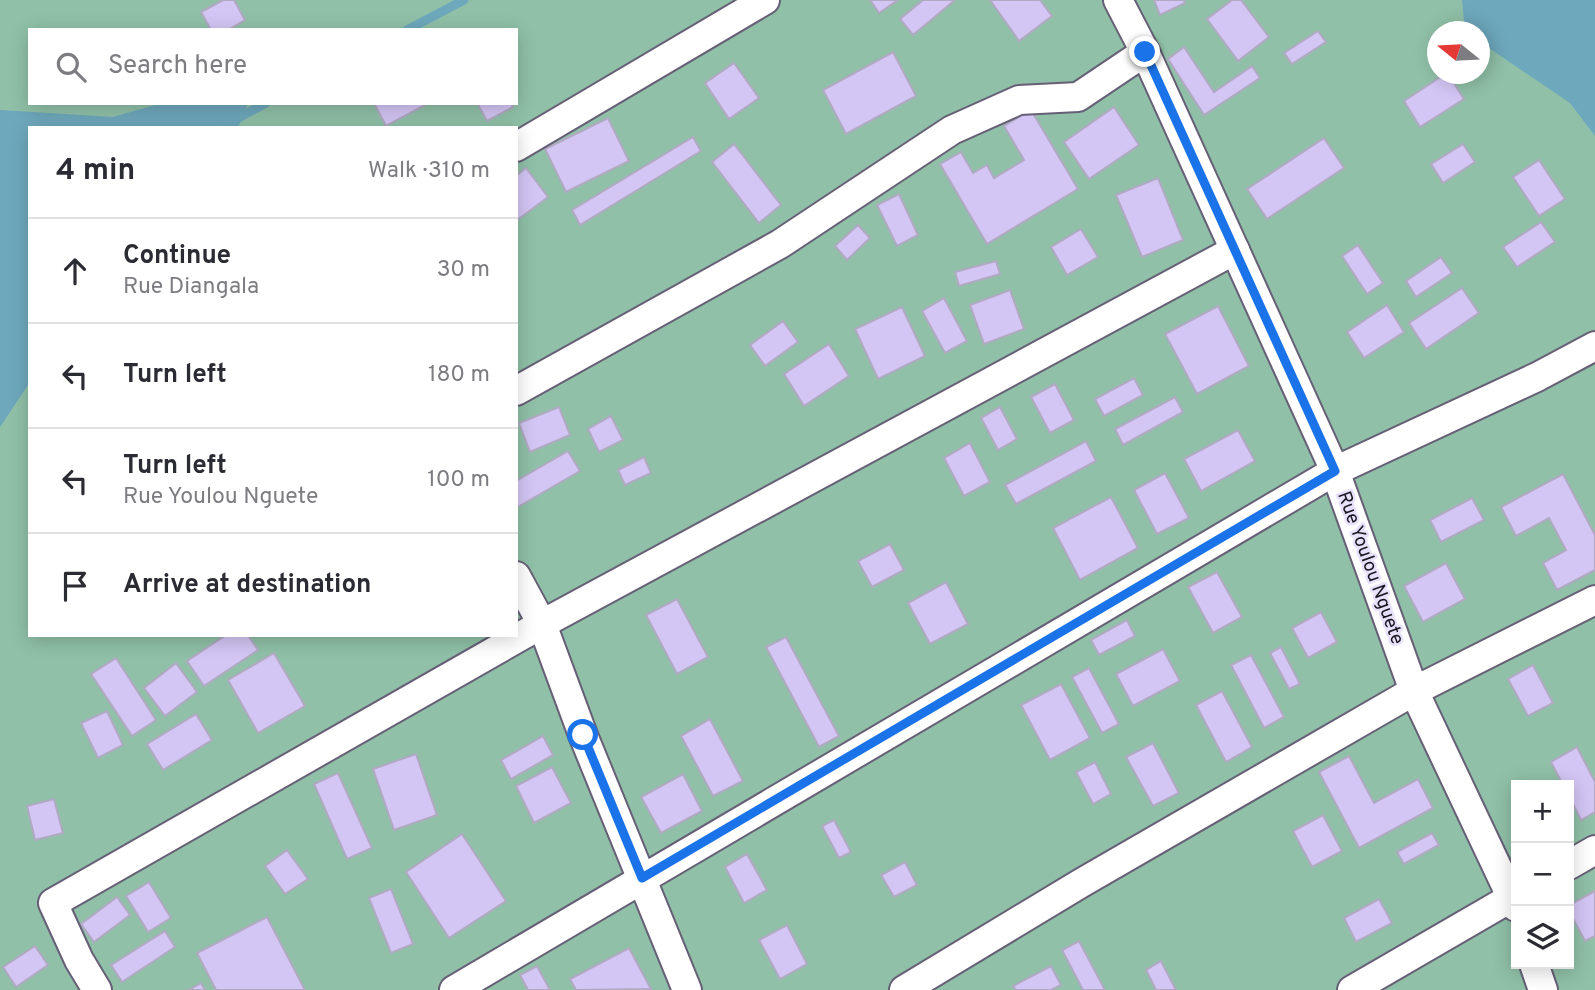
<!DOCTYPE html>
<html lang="en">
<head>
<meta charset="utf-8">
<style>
	:root { --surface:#fff; --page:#f2f2f3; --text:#2b2b33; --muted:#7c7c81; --line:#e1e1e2 }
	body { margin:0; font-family:Overpass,sans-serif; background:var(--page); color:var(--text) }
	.controls { position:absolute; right:21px; bottom:21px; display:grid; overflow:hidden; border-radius:0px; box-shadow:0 4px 18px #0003 }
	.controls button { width:63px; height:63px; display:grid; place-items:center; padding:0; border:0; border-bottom:2px solid var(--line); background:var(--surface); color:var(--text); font:35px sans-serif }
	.compass { position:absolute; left:1427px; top:21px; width:63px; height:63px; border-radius:50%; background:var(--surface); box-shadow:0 4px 18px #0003; rotate:288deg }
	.stop { position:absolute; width:21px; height:21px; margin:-16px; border:5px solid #1a73e8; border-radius:50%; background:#fff }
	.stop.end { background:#1a73e8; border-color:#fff; box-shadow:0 2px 7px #0008 }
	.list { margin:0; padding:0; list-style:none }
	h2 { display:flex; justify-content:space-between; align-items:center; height:91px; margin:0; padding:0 28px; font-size:30px }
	h2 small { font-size:23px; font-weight:400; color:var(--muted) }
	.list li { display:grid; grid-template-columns:46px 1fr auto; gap:21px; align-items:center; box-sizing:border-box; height:105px; padding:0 28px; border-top:2px solid var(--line) }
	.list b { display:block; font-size:26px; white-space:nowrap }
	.list p { margin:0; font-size:23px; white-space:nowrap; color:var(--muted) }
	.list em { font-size:23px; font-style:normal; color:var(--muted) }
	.icon { flex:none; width:38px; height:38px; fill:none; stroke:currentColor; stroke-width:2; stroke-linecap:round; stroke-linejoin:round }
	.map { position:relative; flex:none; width:1595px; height:990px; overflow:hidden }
	.search { position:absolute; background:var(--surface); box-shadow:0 4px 18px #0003; left:28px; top:28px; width:490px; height:77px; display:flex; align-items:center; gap:18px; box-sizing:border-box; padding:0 24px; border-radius:0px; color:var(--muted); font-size:26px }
	.panel { position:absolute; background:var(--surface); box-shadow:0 4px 18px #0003; left:28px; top:126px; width:490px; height:511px; border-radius:0px }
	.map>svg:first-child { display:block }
	.green { fill:#90c0a8; fill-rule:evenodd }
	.water { fill:#6ea8bc }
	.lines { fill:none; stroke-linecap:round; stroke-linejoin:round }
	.stream { stroke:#6ea8bc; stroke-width:9 }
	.building { fill:#d3c5f4; stroke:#b0a9c2; stroke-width:2 }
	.street-casing { stroke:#665f76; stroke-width:32 }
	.street { stroke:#fff; stroke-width:28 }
	.route { stroke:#1a73e8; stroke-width:9 }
	.labels { text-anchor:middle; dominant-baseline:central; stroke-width:5; stroke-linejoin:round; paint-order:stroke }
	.street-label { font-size:19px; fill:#18151e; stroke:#e8e1fb }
</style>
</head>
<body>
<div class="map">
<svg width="1595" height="990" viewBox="0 0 1595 990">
	<rect width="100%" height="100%" fill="#e8e1fb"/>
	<!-- green -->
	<path class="green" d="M0 0H1595V990H0ZM30 30H516V103H30ZM1438 32H1480V74H1438ZM30 128H516V635H30ZM1516 785H1569V964H1516Z"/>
	<!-- water -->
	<g class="water">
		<path d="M1462 0H1595V136L1570 103 1480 42V32L1465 31Z"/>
		<path d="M162 103H248L238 128H30V382L0 427V110L113 117Z"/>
	</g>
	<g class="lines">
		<!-- stream -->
		<g class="stream">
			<path d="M407 30 464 0"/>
			<path d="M220 128 266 103"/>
		</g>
	</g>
	<!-- building -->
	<g class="building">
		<path d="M223 0H234L245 20 228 30H211L201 12Z"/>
		<path d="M870 0H898L879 13Z"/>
		<path d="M923 0H955L913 35 900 19Z"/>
		<path d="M990 0H1040L1052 16 1019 41Z"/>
		<path d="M1154 0H1184L1185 3 1160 15Z"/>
		<path d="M1232 0H1241L1269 37 1238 61 1207 19Z"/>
		<path d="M1318 31 1326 42 1292 64 1284 53Z"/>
		<path d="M1184 47 1214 92 1252 66 1260 78 1204 115 1168 59Z"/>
		<path d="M893 52 916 96 846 134 823 90Z"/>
		<path d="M734 63 759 98 729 119 705 83Z"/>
		<path d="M1445 74H1448L1464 99 1420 127 1404 101Z"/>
		<path d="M378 103H426L427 104 386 126 375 105Z"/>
		<path d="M477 103H511L513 107 487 121Z"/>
		<path d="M1114 107 1139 145 1089 179 1064 142Z"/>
		<path d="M1031 110 1078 189 987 244 940 164 961 152 973 173 987 165 994 178 1024 160 1004 126Z"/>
		<path d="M608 118 629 161 566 192 545 149Z"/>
		<path d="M693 137 701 151 580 225 572 210Z"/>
		<path d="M1324 138 1344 168 1267 219 1247 189Z"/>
		<path d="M734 144 781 205 759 223 712 162Z"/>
		<path d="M1463 144 1475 162 1443 183 1431 164Z"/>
		<path d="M1539 160 1565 199 1539 216 1513 177Z"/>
		<path d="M526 168 548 197 516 221V176Z"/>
		<path d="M1158 178 1183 240 1142 257 1116 195Z"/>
		<path d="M899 194 918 235 897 246 877 205Z"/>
		<path d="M1541 222 1555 242 1517 267 1503 247Z"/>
		<path d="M858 225 870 238 847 260 835 246Z"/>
		<path d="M1081 229 1098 257 1067 275 1051 247Z"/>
		<path d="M1358 245 1383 283 1367 294 1342 256Z"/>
		<path d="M1441 257 1452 273 1416 297 1406 281Z"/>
		<path d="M996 261 1000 274 959 286 955 272Z"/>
		<path d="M1462 288 1479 313 1426 349 1409 323Z"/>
		<path d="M1010 290 1024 329 984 344 970 305Z"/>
		<path d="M944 298 967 341 945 353 922 311Z"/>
		<path d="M1387 305 1404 332 1364 358 1347 332Z"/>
		<path d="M1218 306 1249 366 1197 394 1165 334Z"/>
		<path d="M902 307 925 356 878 379 855 329Z"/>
		<path d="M783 321 798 342 765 366 750 345Z"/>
		<path d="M829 344 849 376 804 406 784 374Z"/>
		<path d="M1134 378 1143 395 1104 416 1095 399Z"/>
		<path d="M1055 384 1074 420 1050 433 1031 397Z"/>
		<path d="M1175 397 1183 412 1123 445 1115 429Z"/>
		<path d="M559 407 570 435 530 452 519 423Z"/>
		<path d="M1000 407 1017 439 998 450 981 418Z"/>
		<path d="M611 416 623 440 599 452 588 429Z"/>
		<path d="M1238 430 1255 461 1201 491 1184 459Z"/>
		<path d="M1086 441 1096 461 1016 504 1005 485Z"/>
		<path d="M970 443 990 482 964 496 944 458Z"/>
		<path d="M568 451 580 471 516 508V481Z"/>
		<path d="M644 457 651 473 625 485 618 470Z"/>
		<path d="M1165 473 1189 518 1157 534 1134 490Z"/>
		<path d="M1563 474 1595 535V570L1557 590 1543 563 1566 550 1549 518 1516 536 1501 507Z"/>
		<path d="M1111 497 1138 548 1080 580 1053 528Z"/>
		<path d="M1472 498 1484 520 1441 542 1430 520Z"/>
		<path d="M890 544 904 570 872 587 858 561Z"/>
		<path d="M1446 563 1465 599 1423 622 1404 586Z"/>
		<path d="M1217 572 1242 617 1213 633 1188 587Z"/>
		<path d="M946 582 968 624 930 644 908 603Z"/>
		<path d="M677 599 708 657 677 674 646 615Z"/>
		<path d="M1321 612 1337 642 1308 658 1292 628Z"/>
		<path d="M1127 620 1135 636 1099 655 1091 640Z"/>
		<path d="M226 635H248L258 650 204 686 187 661Z"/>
		<path d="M786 637 839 736 819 747 766 647Z"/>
		<path d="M1281 647 1300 684 1289 689 1270 653Z"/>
		<path d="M1163 649 1180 681 1133 706 1116 674Z"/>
		<path d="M274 653 305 706 258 733 228 680Z"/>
		<path d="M1251 655 1284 717 1264 728 1231 665Z"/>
		<path d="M116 658 156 720 132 736 91 674Z"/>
		<path d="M176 663 197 692 165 716 144 688Z"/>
		<path d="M1533 665 1553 703 1528 716 1508 679Z"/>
		<path d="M1089 668 1119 724 1102 733 1072 677Z"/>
		<path d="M1061 684 1090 738 1050 760 1021 705Z"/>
		<path d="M1222 691 1252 747 1226 762 1196 705Z"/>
		<path d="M107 711 123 745 98 758 81 723Z"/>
		<path d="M196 714 212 740 163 770 147 744Z"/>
		<path d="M710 719 743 781 713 796 681 736Z"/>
		<path d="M543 736 553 755 511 779 501 760Z"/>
		<path d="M1153 743 1179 793 1153 806 1126 757Z"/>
		<path d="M1577 747 1595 782V812L1581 820 1569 796V785H1563L1551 762Z"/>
		<path d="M416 754 437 815 394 830 373 769Z"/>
		<path d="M1349 756 1374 803 1418 779 1433 808 1359 848 1319 772Z"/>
		<path d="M1095 762 1111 794 1093 804 1076 772Z"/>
		<path d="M552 767 571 803 534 823 516 786Z"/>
		<path d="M338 773 372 848 347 859 314 784Z"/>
		<path d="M683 774 702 811 661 833 641 797Z"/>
		<path d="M54 799 63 833 35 840 27 806Z"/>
		<path d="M1323 815 1342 851 1312 867 1293 831Z"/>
		<path d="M834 820 851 852 839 858 822 826Z"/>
		<path d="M1432 833 1439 845 1404 864 1397 852Z"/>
		<path d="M462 834 506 901 449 938 406 872Z"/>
		<path d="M287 850 308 879 285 894 265 866Z"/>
		<path d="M747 854 767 890 744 903 725 867Z"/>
		<path d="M905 862 917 885 894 897 881 875Z"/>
		<path d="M149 882 171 918 148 932 126 896Z"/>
		<path d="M391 889 413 944 391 953 369 898Z"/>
		<path d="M1595 891V936L1585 941 1569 911V905Z"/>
		<path d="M117 897 130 915 94 942 81 924Z"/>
		<path d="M1379 899 1392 923 1356 942 1344 918Z"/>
		<path d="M267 917 305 990H216L197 953Z"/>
		<path d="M787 925 807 964 780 979 759 940Z"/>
		<path d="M165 931 175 947 122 982 111 965Z"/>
		<path d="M1079 941 1105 990H1083L1062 950Z"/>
		<path d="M35 946 48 965 16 987 3 967Z"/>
		<path d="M629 948 651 989 576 990 570 979Z"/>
		<path d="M1161 961 1176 990H1156L1146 970Z"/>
		<path d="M537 966 550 990H528L520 975Z"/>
		<path d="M1051 966 1061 985 1051 990H1016L1013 986Z"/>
		<path d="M201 983 205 990H189Z"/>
	</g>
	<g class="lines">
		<!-- street casing -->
		<g class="street-casing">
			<g id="street">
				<path d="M1118 0 1145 52 1335 471 1414 691 1516 907"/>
				<path d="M516 147 765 0"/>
				<path d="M516 391 780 244 952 130 1019 100 1078 97 1145 52"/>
				<path d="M516 576 542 624 583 735 687 990"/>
				<path d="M1569 865 1595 850"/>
				<path d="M1534 964 1543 990"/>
				<path d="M97 990 79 960 53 903 542 624 1235 250"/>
				<path d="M454 990 1335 471 1537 377 1595 346"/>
				<path d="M904 990 1083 882 1414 691 1595 600"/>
				<path d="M1352 990 1516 895"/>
			</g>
		</g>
		<!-- street -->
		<use href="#street" class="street"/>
	</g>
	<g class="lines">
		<!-- route -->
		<path class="route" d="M583 735 642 878 1335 471 1145 52"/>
	</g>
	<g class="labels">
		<!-- street labels -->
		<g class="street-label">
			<text transform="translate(1370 568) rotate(70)">Rue Youlou Nguete</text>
		</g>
	</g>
</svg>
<div class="controls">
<button>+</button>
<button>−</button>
<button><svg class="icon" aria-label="layers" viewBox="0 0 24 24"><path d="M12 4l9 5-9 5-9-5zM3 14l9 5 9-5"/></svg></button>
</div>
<svg class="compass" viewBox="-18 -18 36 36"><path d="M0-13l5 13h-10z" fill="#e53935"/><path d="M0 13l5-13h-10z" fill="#7c7c81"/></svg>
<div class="stop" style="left:583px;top:735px"></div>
<div class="stop end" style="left:1145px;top:52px"></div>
<div class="search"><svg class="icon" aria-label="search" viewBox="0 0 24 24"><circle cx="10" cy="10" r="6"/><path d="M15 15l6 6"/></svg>Search here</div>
<section class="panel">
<h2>4 min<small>Walk · 310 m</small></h2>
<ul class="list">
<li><svg class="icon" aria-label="ahead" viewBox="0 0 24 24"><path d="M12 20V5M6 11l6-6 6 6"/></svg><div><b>Continue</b><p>Rue Diangala</p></div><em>30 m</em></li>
<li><svg class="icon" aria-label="left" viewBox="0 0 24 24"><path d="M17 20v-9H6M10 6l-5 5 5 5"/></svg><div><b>Turn left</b></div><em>180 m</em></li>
<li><svg class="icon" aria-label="left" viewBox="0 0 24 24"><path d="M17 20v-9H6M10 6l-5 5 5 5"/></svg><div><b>Turn left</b><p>Rue Youlou Nguete</p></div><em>100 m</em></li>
<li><svg class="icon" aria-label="arrive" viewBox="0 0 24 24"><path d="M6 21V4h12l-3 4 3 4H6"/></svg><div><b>Arrive at destination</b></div></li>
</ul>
</section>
</div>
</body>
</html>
